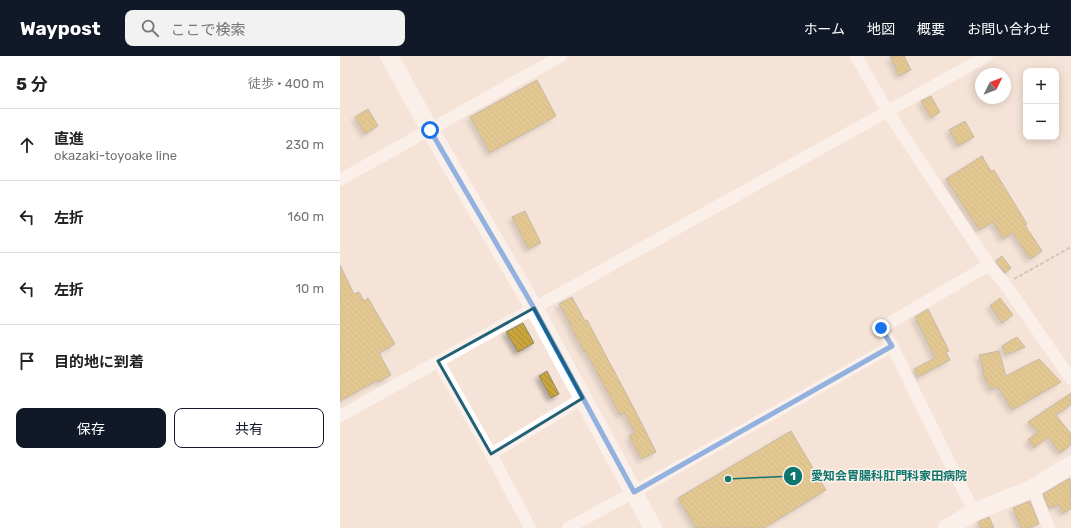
<!DOCTYPE html>
<html lang="ja">
<head>
<meta charset="utf-8">
<style>
	:root { --surface:#fff; --page:#f2f2f2; --text:#222; --muted:#767676; --line:#e0e0e0; --accent:#111827 }
	body { margin:0; font-family:Rubik,"Noto Sans JP",sans-serif; background:var(--page); color:var(--text) }
	.controls { position:absolute; right:12px; top:12px; display:grid; overflow:hidden; border-radius:8px; box-shadow:0 2px 10px #0003 }
	.controls button { width:36px; height:36px; display:grid; place-items:center; padding:0; border:0; border-bottom:1px solid var(--line); background:var(--surface); color:var(--text); font:20px sans-serif }
	.compass { position:absolute; left:635px; top:12px; width:36px; height:36px; border-radius:50%; background:var(--surface); box-shadow:0 2px 10px #0003; rotate:47deg }
	.stop { position:absolute; width:12px; height:12px; margin:-9px; border:3px solid #1a73e8; border-radius:50%; background:#fff }
	.stop.end { background:#1a73e8; border-color:#fff; box-shadow:0 1px 4px #0008 }
	.list { margin:0; padding:0; list-style:none }
	h2 { display:flex; justify-content:space-between; align-items:center; height:52px; margin:0; padding:0 16px; font-size:17px }
	h2 small { font-size:13px; font-weight:400; color:var(--muted) }
	.list li { display:grid; grid-template-columns:26px 1fr auto; gap:12px; align-items:center; box-sizing:border-box; height:72px; padding:0 16px; border-top:1px solid var(--line) }
	.list b { display:block; font-size:15px; white-space:nowrap }
	.list p { margin:0; font-size:13px; white-space:nowrap; color:var(--muted) }
	.list em { font-size:13px; font-style:normal; color:var(--muted) }
	.actions { display:flex; gap:8px; padding:12px 16px }
	.actions a { flex:1; padding:9px 0; border:1px solid var(--accent); border-radius:8px; text-align:center; font-size:14px; color:var(--accent) }
	.actions .main { background:var(--accent); color:#fff }
	.icon { flex:none; width:22px; height:22px; fill:none; stroke:currentColor; stroke-width:2; stroke-linecap:round; stroke-linejoin:round }
	.map { position:relative; flex:none; width:731px; height:472px; overflow:hidden }
	header { display:flex; align-items:center; gap:24px; box-sizing:border-box; height:56px; padding:0 20px; background:var(--accent); color:#fff }
	header strong { font-size:19px }
	nav { display:flex; gap:22px; margin-inline-start:auto; font-size:14px }
	.search { width:280px; height:36px; background:var(--page); display:flex; align-items:center; gap:10px; box-sizing:border-box; padding:0 14px; border-radius:8px; color:var(--muted); font-size:15px }
	main { display:flex }
	aside { flex:1; background:var(--surface) }
	.map>svg:first-child { display:block }
	.building { fill:url(#building-back-hatch); stroke:#8b8574; filter:url(#shadow) }
	.lines { fill:none; stroke-linecap:round; stroke-linejoin:round }
	.path { stroke:#ab9d94; stroke-width:2; stroke-dasharray:4 2; stroke-linecap:butt }
	.street { stroke:#fff; stroke-width:12 }
	.secondary { stroke:#fff; stroke-width:18 }
	.route { stroke:#1a73e8; stroke-width:5 }
	.marked { fill:none; stroke:#226277; stroke-width:3; stroke-linejoin:round }
	.leader { fill:none; stroke:#0f766e; stroke-width:1.5 }
	.callout-dot { fill:#0f766e; stroke:#fdf2eb; stroke-width:1.5 }
	.mark-label { font-size:12px; text-anchor:middle; font-weight:bold; fill:#fff }
	.callout-label { font-size:12px; text-anchor:middle; font-weight:bold; fill:#0f766e; stroke:#fdf2eb; stroke-width:3; stroke-linejoin:round; paint-order:stroke }
</style>
</head>
<body>
<header>
<strong>Waypost</strong>
<div class="search"><svg class="icon" aria-label="search" viewBox="0 0 24 24"><circle cx="10" cy="10" r="6"/><path d="M15 15l6 6"/></svg>ここで検索</div>
<nav><a>ホーム</a><a>地図</a><a>概要</a><a>お問い合わせ</a></nav>
</header>
<main>
<aside>
<h2>5 分<small>徒歩 · 400 m</small></h2>
<ul class="list">
<li><svg class="icon" aria-label="ahead" viewBox="0 0 24 24"><path d="M12 20V5M6 11l6-6 6 6"/></svg><div><b>直進</b><p>okazaki-toyoake line</p></div><em>230 m</em></li>
<li><svg class="icon" aria-label="left" viewBox="0 0 24 24"><path d="M17 20v-9H6M10 6l-5 5 5 5"/></svg><div><b>左折</b></div><em>160 m</em></li>
<li><svg class="icon" aria-label="left" viewBox="0 0 24 24"><path d="M17 20v-9H6M10 6l-5 5 5 5"/></svg><div><b>左折</b></div><em>10 m</em></li>
<li><svg class="icon" aria-label="arrive" viewBox="0 0 24 24"><path d="M6 21V4h12l-3 4 3 4H6"/></svg><div><b>目的地に到着</b></div></li>
</ul>
<div class="actions"><a class="main">保存</a><a>共有</a></div>
</aside>
<div class="map">
<svg width="731" height="472" viewBox="0 0 731 472">
	<defs>
		<pattern id="building-back-hatch" width="6" height="6" patternUnits="userSpaceOnUse"><rect width="6" height="6" fill="#c9a53b"/><path d="M-1 5l2 2M0 0l6 6M5-1l2 2" fill="none" stroke="#ac8d33"/></pattern>
		<filter id="shadow"><feDropShadow dx="-3.5" dy="3.5" stdDeviation="2" flood-color="#0004"/></filter>
	</defs>
	<rect width="100%" height="100%" fill="#f5e3d7"/>
	<!-- building -->
	<g class="building">
		<path d="M550 0H564L571 14 559 20Z"/>
		<path d="M197 24 216 60 150 97 130 61Z"/>
		<path d="M591 40 600 56 591 62 581 45Z"/>
		<path d="M28 53 38 70 25 78 15 61Z"/>
		<path d="M625 65 634 81 618 90 609 74Z"/>
		<path d="M642 100 651 115 654 114 687 168 685 169 702 195 690 203 673 177 663 183 653 166 639 174 606 123Z"/>
		<path d="M185 155 201 187 188 193 172 161Z"/>
		<path d="M662 200 671 212 665 217 656 205Z"/>
		<path d="M0 209 14 238 19 236 24 245 28 242 55 288 39 297 51 319 39 326 38 324 0 345Z"/>
		<path d="M232 241 245 265 247 264 299 362 316 396 301 403 289 380 295 377 284 357 280 359 245 295 244 296 231 272H232L219 248Z"/>
		<path d="M660 242 673 259 662 267 650 250Z"/>
		<path d="M588 253 609 295 606 296 610 304 578 321 574 313 595 302 575 261Z"/>
		<path d="M183 267 194 287 178 296 166 276Z"/>
		<path d="M677 281 685 291 666 299 662 290Z"/>
		<path d="M659 295 666 320 699 303 721 326 672 354 658 331 651 334 642 317 644 316 639 299Z"/>
		<path d="M207 315 219 338 211 342 199 320Z"/>
		<path d="M731 337V349L716 359 731 378V389L720 397 708 381 694 392 688 384 698 376 688 366Z"/>
		<path d="M451 375 486 434 424 472H356L338 442Z"/>
		<path d="M730 422 731 453 723 457 719 449 709 452 703 438Z"/>
		<path d="M690 445 699 468 689 472H681L673 452Z"/>
		<path d="M649 461 654 472H641L638 466Z"/>
	</g>
	<g class="lines">
		<!-- path -->
		<path class="path" d="M674 223 731 191"/>
		<!-- street -->
		<g class="street">
			<path d="M516 0 548 56 649 209 665 228 731 323"/>
			<path d="M0 124 221 0"/>
			<path d="M98 305 151 398 190 472"/>
			<path d="M0 360 647 0"/>
			<path d="M151 398 243 342"/>
			<path d="M693 432 709 472"/>
			<path d="M634 456 552 290 541 272 649 209"/>
			<path d="M228 472 294 436 552 290"/>
		</g>
		<!-- secondary -->
		<g class="secondary">
			<path d="M49 0 90 74 194 252 313 472"/>
			<path d="M607 472 634 456 693 432 731 409"/>
		</g>
	</g>
	<g class="lines">
		<!-- route -->
		<path class="route" d="M90 74 194 252 294 436 552 290 541 272"/>
	</g>
	<!-- marked area -->
	<path d="M0 0H731V472H0ZM194 252 243 342 151 398 98 305Z" fill="#f5e3d7" fill-opacity=".55" fill-rule="evenodd"/>
	<path class="marked" d="M194 252 243 342 151 398 98 305Z"/>
	<!-- callouts -->
	<path class="leader" d="M388 423L453 420"/>
	<g class="callout-dot">
		<circle cx="388" cy="423" r="4"/>
		<circle cx="453" cy="420" r="10"/>
	</g>
	<g class="mark-label">
		<text x="453" y="424">1</text>
	</g>
	<g class="callout-label">
		<text x="549" y="424">愛知会胃腸科肛門科家田病院</text>
	</g>
</svg>
<div class="controls">
<button>+</button>
<button>−</button>
</div>
<svg class="compass" viewBox="-18 -18 36 36"><path d="M0-13l5 13h-10z" fill="#e53935"/><path d="M0 13l5-13h-10z" fill="#767676"/></svg>
<div class="stop" style="left:90px;top:74px"></div>
<div class="stop end" style="left:541px;top:272px"></div>
</div>
</main>
</body>
</html>
